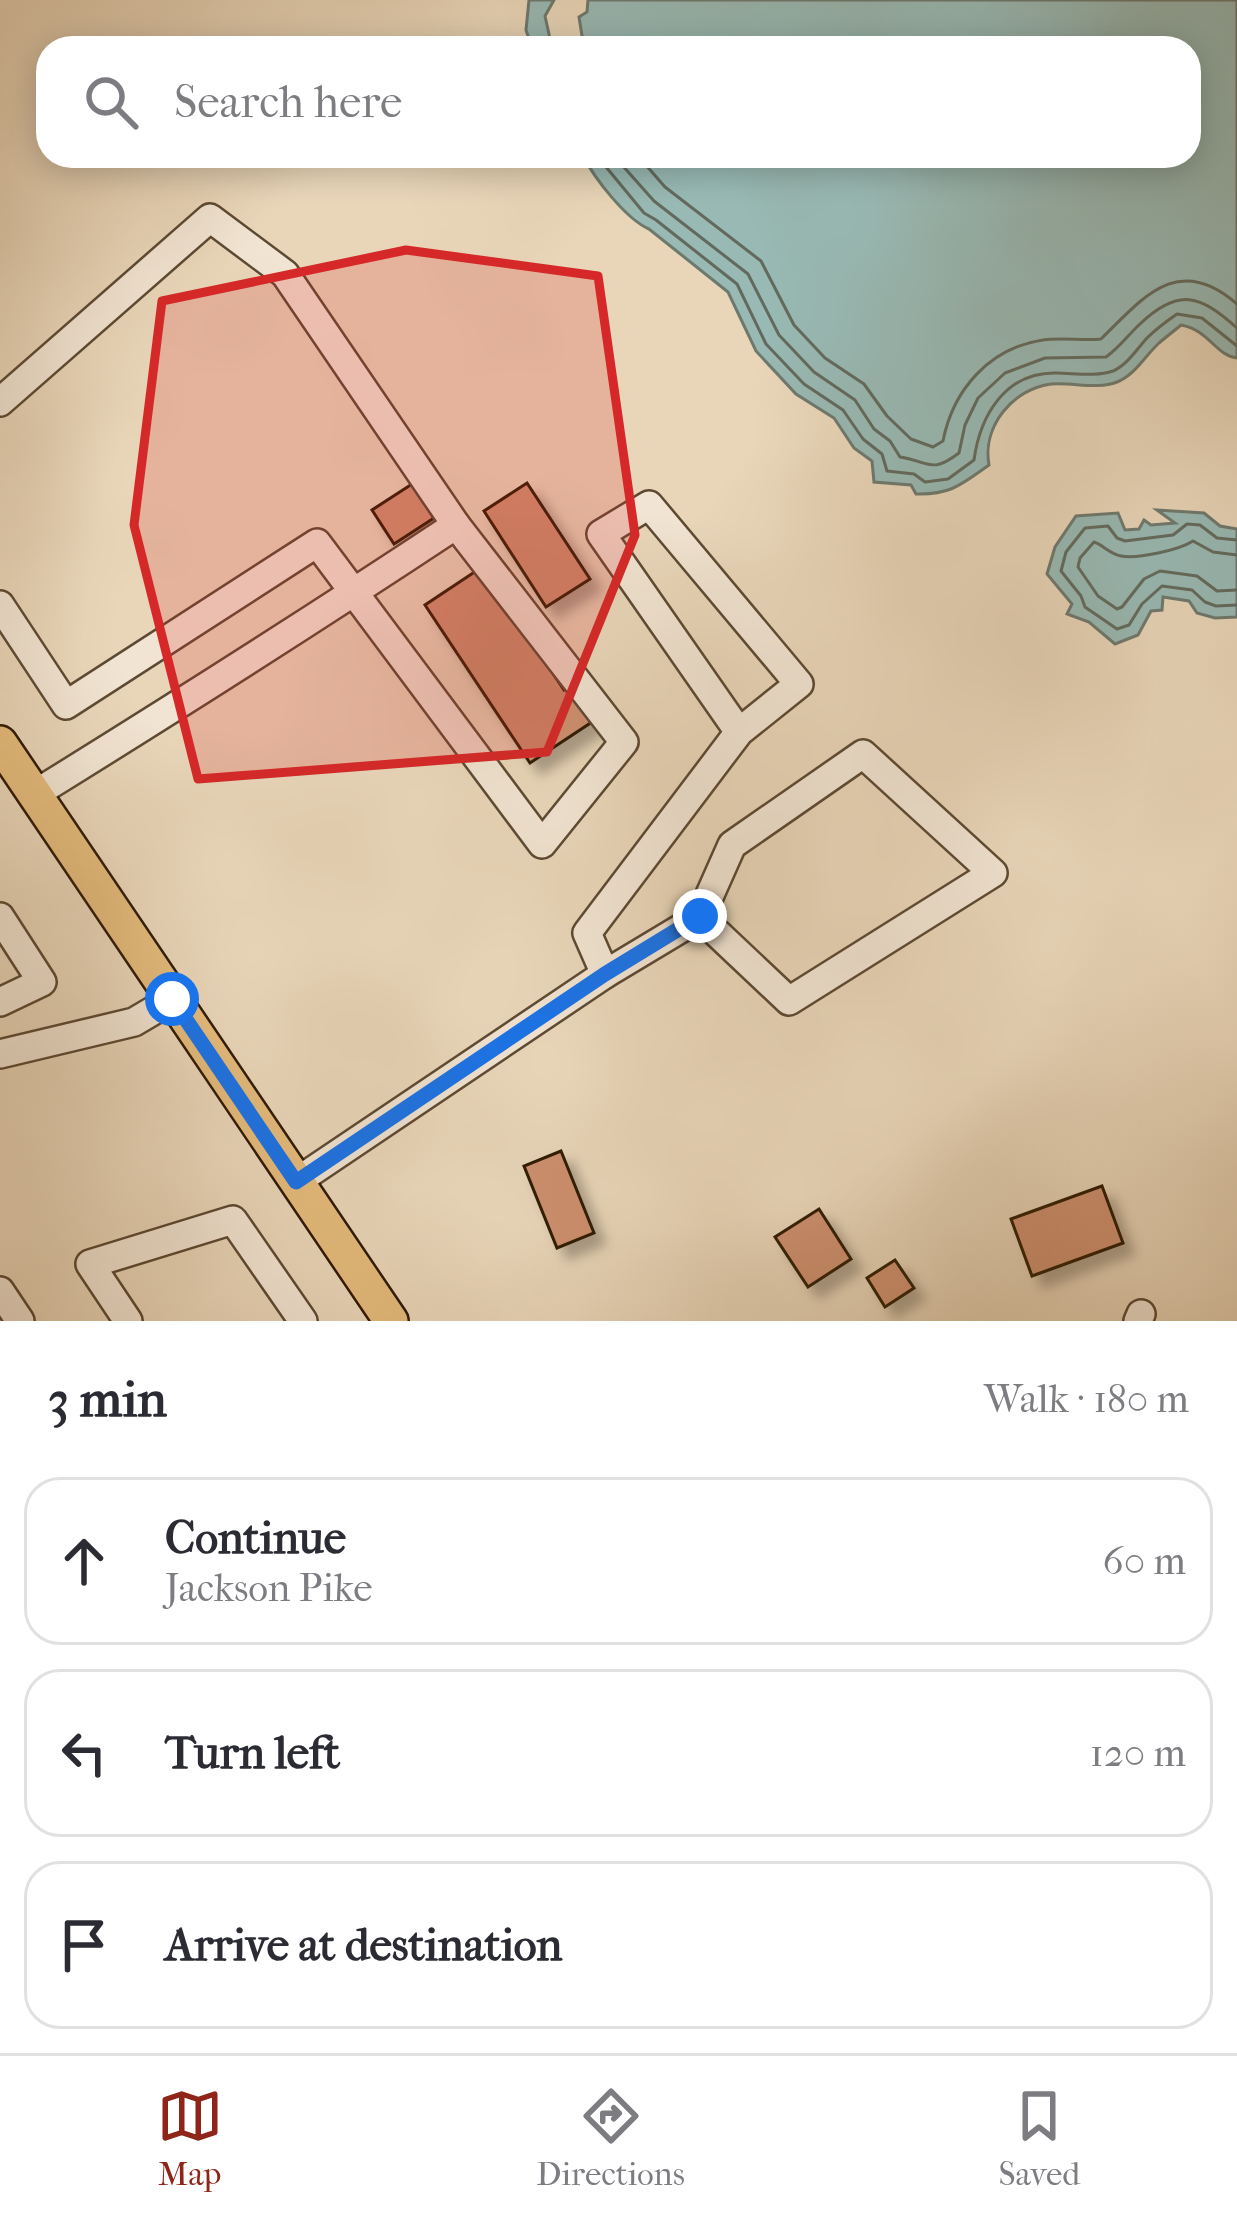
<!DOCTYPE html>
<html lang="en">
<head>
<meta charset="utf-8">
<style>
	:root { --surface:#fff; --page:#f7f7f7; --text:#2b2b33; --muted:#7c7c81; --line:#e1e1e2; --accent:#8f2418 }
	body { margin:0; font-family:"IM FELL French Canon",serif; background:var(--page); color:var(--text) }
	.stop { position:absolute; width:36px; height:36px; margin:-27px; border:9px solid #1a73e8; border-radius:50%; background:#fff }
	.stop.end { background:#1a73e8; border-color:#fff; box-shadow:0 3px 12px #0008 }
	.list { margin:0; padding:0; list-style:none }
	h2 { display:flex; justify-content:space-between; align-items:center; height:156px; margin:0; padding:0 48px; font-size:51px }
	h2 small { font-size:39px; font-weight:400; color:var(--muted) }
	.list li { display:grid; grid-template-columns:78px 1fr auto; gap:36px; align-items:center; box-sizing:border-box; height:168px; margin:0 24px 24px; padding:0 24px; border:3px solid var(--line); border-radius:36px }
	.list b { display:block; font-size:45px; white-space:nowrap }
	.list p { margin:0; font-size:39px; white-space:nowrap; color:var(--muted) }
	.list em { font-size:39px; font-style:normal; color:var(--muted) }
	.icon { flex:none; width:66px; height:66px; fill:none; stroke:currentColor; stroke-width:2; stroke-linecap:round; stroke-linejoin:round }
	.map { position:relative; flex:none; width:1237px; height:1321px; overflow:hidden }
	.search { position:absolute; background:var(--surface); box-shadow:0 6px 30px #0003; left:36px; right:36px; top:36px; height:132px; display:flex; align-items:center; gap:30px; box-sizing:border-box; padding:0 42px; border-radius:36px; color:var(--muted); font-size:45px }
	.sheet { height:732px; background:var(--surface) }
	nav { display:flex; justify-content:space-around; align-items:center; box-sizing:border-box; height:168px; border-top:3px solid var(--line); background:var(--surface); font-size:33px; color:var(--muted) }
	nav a { display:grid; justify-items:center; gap:6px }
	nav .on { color:var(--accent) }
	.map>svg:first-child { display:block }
	.water { fill:#98b9b4; stroke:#6e796e; stroke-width:3 }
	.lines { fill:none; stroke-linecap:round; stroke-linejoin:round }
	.shore { stroke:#636a5d; stroke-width:3 }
	.building { fill:#ce906f; stroke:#2e1a06; stroke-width:3; filter:url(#shadow) }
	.minor-casing { stroke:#5d4933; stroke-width:32 }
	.major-casing { stroke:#2e1a06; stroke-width:38 }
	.minor { stroke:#f1e4d2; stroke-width:27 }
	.major { stroke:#e4bb7c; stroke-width:33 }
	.route { stroke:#1a73e8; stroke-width:15 }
	.marked { fill:#d62828; fill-opacity:0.2; stroke:#d62828; stroke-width:9; stroke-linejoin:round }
</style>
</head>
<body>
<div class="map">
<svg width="1237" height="1321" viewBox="0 0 1237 1321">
	<defs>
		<filter id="shadow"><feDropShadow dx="11" dy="11" stdDeviation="6" flood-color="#0004"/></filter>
	</defs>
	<rect width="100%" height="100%" fill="#e9d6b9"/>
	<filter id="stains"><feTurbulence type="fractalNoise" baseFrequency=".00167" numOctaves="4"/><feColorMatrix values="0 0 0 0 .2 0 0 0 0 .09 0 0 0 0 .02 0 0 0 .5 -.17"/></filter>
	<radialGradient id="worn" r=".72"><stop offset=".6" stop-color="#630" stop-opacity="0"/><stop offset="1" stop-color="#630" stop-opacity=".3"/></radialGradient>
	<!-- water -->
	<g class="water">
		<path d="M529 0H554L545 16 552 48H532L526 30Z"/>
		<path d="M588 0H1237V358C1215 355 1209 330 1181 325 1174 331 1166 337 1159 343 1145 356 1135 375 1117 382 1097 390 1073 382 1051 384 1013 389 982 426 989 465 962 484 951 495 916 494L911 485 874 482 872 461 854 448 834 418 796 394 756 351 728 292 649 229C626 219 595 179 583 156H1189V48H584L579 17 587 12Z"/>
		<path d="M1157 510 1204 513 1220 526 1237 529V617L1215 618 1197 613 1189 601 1163 597 1162 610 1151 611 1138 635 1115 644 1089 622 1067 614 1072 604 1047 574 1055 547 1076 516 1118 513 1125 530 1139 529 1144 520 1151 525 1175 523Z"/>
	</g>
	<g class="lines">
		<!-- shore -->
		<g class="shore">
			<path d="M597 156 644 213 656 220 737 284 766 344 804 384 843 410 863 439 882 454 887 471 914 474 925 482 948 479 974 460C980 416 1005 372 1056 373 1074 373 1096 377 1113 371 1127 365 1137 349 1147 338 1156 329 1167 321 1177 314L1202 318 1237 346"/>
			<path d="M614 156 654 201 748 274 779 335 814 372 855 400 874 429 890 441 900 457C931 462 931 474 959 453L965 425 978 398 1005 373 1045 358 1106 357C1119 348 1128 335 1140 324 1179 287 1200 295 1237 328"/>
			<path d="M638 156 665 187 761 261 794 325 825 358 864 384 887 416 911 439 933 447 943 441C953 390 989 348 1043 340 1062 337 1082 341 1101 339 1143 298 1178 252 1237 304"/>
			<path d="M1237 540 1217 538 1200 525 1187 524 1173 535 1125 541 1117 538 1108 526 1085 528 1066 552 1061 571 1081 596 1085 607 1117 629 1129 625 1142 604 1162 586 1192 590 1205 602 1216 606 1237 605"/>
			<path d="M1237 555 1213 552 1193 541C1179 550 1138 559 1121 556 1110 554 1103 545 1094 542L1080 558 1078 567 1098 596 1117 609 1122 607 1144 579 1160 571 1197 576 1217 591 1237 590"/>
		</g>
	</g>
	<!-- building -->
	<g class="building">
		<path d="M527 483 590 579 546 607 484 511Z"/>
		<path d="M412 484 434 518 394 544 372 510Z"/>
		<path d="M482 567 564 690 572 685 595 720 530 763 425 605Z"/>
		<path d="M561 1151 594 1233 557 1248 524 1166Z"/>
		<path d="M1102 1186 1123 1243 1032 1276 1011 1219Z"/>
		<path d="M819 1209 851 1259 808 1287 775 1237Z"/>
		<path d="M895 1260 914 1288 885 1307 867 1278Z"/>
	</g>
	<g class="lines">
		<!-- minor casing -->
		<g class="minor-casing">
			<g id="minor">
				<path d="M0 402 210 218 285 274 456 525"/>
				<path d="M0 605 66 705 317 543 542 844 624 742 456 525C317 617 177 706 35 794"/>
				<path d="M0 917 42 982 0 1002"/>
				<path d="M605 974 700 917 732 845 863 754 993 873 789 1001 700 917"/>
				<path d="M0 1054 134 1022 173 999"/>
				<path d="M296 1182 605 974 587 933 739 732 601 534 649 505 799 684 739 732"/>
				<path d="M0 1291 20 1321"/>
				<path d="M128 1321 90 1264 233 1220 303 1321"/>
				<path d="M1138 1321 1141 1314"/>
			</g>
		</g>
		<!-- major casing -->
		<g class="major-casing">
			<path id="major" d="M0 743 391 1321"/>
		</g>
		<!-- minor -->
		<use href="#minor" class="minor"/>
		<!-- major -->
		<use href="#major" class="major"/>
	</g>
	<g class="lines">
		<!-- route -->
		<path class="route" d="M172 999 296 1182 605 974 700 916"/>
	</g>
	<!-- marked area -->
	<path class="marked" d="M406 250 598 276 635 535 547 752 198 779 134 525 162 301Z"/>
	<rect width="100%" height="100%" filter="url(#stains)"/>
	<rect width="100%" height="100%" fill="url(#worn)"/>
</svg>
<div class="stop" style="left:172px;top:999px"></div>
<div class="stop end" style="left:700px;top:916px"></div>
<div class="search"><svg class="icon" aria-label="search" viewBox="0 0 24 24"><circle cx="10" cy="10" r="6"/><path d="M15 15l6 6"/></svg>Search here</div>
</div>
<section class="sheet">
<h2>3 min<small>Walk · 180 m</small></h2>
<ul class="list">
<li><svg class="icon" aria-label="ahead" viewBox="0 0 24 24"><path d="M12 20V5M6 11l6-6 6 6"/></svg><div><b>Continue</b><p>Jackson Pike</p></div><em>60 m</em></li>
<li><svg class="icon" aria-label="left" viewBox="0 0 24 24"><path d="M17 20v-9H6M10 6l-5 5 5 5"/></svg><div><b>Turn left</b></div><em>120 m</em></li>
<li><svg class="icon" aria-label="arrive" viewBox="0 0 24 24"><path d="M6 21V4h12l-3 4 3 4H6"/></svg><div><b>Arrive at destination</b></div></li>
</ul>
</section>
<nav>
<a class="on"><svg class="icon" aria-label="map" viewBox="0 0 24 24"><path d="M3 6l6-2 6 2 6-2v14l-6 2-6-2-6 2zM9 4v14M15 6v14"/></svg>Map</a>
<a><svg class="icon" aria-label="directions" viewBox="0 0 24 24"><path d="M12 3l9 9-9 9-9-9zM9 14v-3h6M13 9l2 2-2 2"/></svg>Directions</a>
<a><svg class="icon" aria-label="saved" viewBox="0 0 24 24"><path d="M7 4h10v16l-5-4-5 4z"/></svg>Saved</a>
</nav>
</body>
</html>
